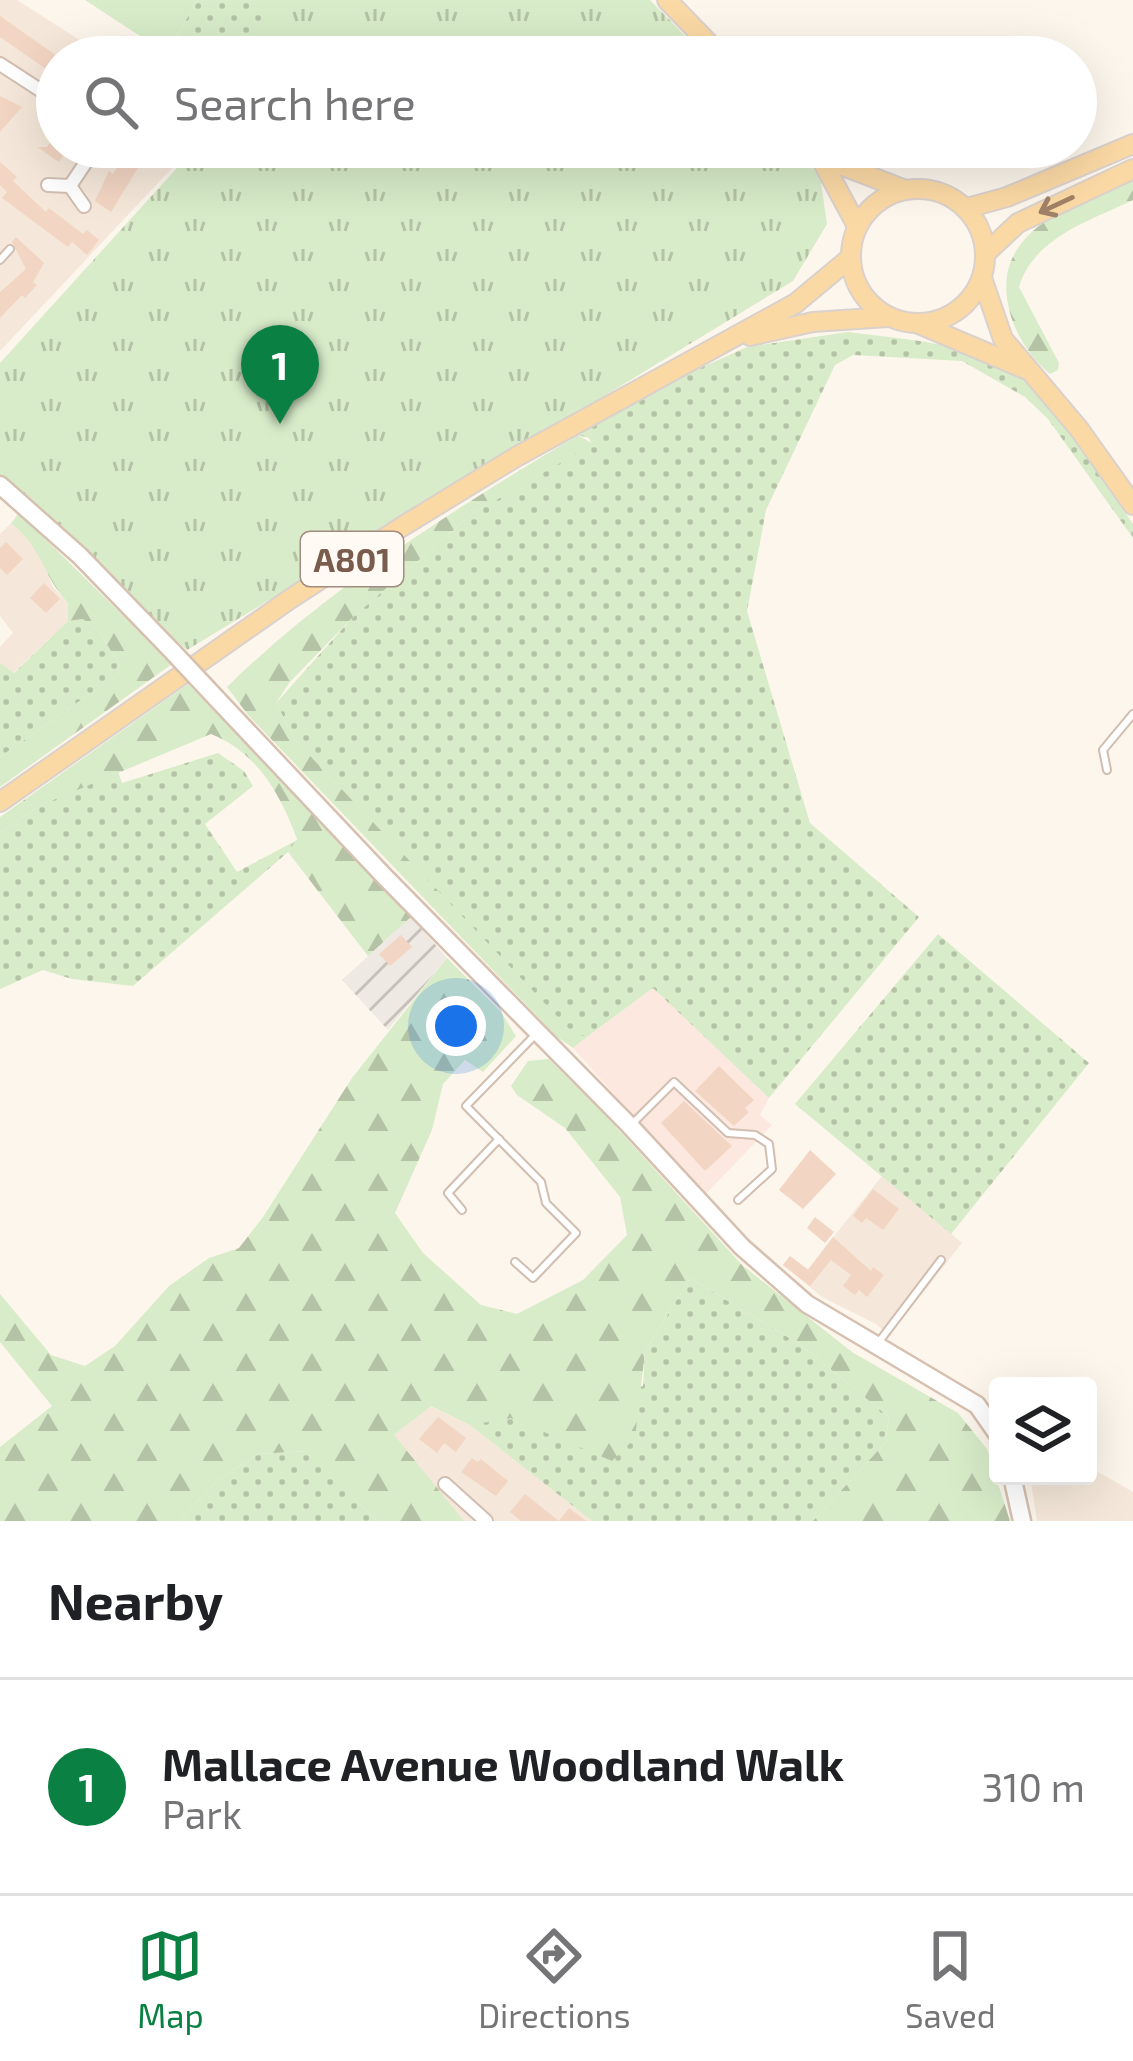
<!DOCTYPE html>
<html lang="en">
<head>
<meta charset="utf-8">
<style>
	:root { --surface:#fff; --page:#f6f6f6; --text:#202124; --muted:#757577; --line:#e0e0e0; --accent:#0b8043 }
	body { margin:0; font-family:"Exo 2",sans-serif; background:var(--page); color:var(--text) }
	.controls { position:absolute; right:36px; bottom:36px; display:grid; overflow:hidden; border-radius:12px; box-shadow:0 12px 48px #0002 }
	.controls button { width:108px; height:108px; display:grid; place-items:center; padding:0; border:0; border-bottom:3px solid var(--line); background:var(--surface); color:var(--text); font:60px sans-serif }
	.you { position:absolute; left:456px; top:1026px; width:42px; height:42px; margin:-30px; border:9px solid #fff; border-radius:50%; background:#1a73e8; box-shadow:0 0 0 18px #1a73e833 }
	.badge { display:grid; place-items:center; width:78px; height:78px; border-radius:50%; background:var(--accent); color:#fff; font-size:39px; font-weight:700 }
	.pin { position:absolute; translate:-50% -99px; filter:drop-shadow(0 3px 6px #0008) }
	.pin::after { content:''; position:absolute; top:63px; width:42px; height:36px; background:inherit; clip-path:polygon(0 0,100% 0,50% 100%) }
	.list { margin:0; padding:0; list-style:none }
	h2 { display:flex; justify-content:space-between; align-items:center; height:156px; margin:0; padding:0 48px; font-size:51px }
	h2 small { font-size:39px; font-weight:400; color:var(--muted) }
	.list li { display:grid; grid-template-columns:78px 1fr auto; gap:36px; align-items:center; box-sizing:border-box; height:216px; padding:0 48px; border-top:3px solid var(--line) }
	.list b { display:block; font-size:45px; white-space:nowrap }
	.list p { margin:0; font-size:39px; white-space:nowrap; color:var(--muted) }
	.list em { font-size:39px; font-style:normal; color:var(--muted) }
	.icon { flex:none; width:66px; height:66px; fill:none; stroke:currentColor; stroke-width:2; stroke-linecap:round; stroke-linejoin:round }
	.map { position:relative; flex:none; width:1133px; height:1521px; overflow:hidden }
	.search { position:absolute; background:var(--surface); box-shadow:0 12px 48px #0002; left:36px; right:36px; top:36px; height:132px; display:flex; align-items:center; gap:30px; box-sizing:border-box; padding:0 42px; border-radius:66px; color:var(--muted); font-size:45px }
	.sheet { height:372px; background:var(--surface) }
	nav { display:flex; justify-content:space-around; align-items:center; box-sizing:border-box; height:168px; border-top:3px solid var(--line); background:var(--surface); font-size:33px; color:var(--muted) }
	nav a { display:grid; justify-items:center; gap:6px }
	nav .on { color:var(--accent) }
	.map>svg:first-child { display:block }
	.residential { fill:#f5e8da }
	.commercial { fill:#fde8e0 }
	.industrial { fill:url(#industrial-furrows) }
	.grass { fill:url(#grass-dots) }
	.forest { fill:url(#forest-firs) }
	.park { fill:url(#park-tufts) }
	.pitch { fill:#d8ecc9 }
	.building { fill:#f3d5c3 }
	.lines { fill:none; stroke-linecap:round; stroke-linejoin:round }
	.lane-casing { stroke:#d1beb0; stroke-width:10 }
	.street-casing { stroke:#d1beb0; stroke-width:16 }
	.secondary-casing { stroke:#d6c0b0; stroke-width:21 }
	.primary-casing { stroke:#dad1cd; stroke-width:22 }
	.lane { stroke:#fff; stroke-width:6 }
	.street { stroke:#fff; stroke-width:12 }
	.secondary { stroke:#fff; stroke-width:16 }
	.primary { stroke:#fbd9a5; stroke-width:18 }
	.secondary-bridge-casing { stroke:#d6c0b0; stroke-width:21; stroke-linecap:butt }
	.secondary-bridge { stroke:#fff; stroke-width:16 }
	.oneway { stroke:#a18267 }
	.labels { text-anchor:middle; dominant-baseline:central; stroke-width:12; stroke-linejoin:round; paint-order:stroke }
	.shield { fill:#fffaf3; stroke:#a28b7f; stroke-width:3 }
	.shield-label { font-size:33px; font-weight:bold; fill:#7a5c4d }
</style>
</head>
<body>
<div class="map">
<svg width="1133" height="1521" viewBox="0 0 1133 1521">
	<defs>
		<pattern id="industrial-furrows" width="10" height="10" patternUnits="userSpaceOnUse" patternTransform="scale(3)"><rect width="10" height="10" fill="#efe9e4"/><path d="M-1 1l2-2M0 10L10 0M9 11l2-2" fill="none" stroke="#c7c0bb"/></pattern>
		<pattern id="grass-dots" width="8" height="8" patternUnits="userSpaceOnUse" patternTransform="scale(3)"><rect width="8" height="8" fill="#d8ecc9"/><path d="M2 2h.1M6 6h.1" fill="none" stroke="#b4c2a5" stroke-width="1.8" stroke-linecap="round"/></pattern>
		<pattern id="forest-firs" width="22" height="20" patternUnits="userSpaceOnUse" patternTransform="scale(3)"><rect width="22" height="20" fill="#d8ecc9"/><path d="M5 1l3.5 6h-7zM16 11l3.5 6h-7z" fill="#b4c2a5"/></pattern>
		<pattern id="park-tufts" width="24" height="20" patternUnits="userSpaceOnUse" patternTransform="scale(3)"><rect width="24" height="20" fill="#d8ecc9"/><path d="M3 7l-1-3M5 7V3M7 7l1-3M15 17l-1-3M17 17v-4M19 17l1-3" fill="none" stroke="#b4c2a5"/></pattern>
	</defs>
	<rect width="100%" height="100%" fill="#fdf6ec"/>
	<!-- residential -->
	<g class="residential">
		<path d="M0 0H17L106 57H57V147H183L188 151 0 351Z"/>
		<path d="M11 523 38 548 53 587 68 603 69 613 68 621 13 673 0 663V647L13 633 0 616V534Z"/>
		<path d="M882 1176 962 1243 889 1336 876 1324 822 1297 783 1265 790 1256 808 1269Z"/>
		<path d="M430 1406 470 1425 592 1521H464L393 1436Z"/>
		<path d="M1088 1466 1133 1492V1521H1037L1030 1476H1088Z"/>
	</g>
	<!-- commercial -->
	<path class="commercial" d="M653 988 769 1098 760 1115 772 1125 704 1196 573 1048Z"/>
	<!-- industrial -->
	<path class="industrial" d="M411 917 447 958 388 1030 342 980Z"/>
	<!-- grass -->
	<g class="grass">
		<path d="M198 0H547L593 57H173L166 53Z"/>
		<path d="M848 332C899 339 978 343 1020 375 1061 406 1103 481 1133 524V538L1048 419 1025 397 962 361 853 355 835 365 766 510 747 611 810 823 919 917 769 1098 653 988 587 1037 573 1034 295 740 276 703 353 617 472 514 592 444 589 438 578 435 694 371 747 347Z"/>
		<path d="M83 619 99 632 120 665 117 675 0 757V663L14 673 68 621Z"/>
		<path d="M218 753 244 771 253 786 205 824 237 872 297 840 288 852 133 986 72 979 43 970 0 989V833L39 806 118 771 122 783Z"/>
		<path d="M938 934 1089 1063 951 1234 795 1104Z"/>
		<path d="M690 1278 801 1345 889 1417 885 1443 813 1521H592L470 1425 643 1386 645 1352Z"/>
		<path d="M307 1451 377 1521H179L217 1481 258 1454Z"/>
	</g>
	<!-- forest -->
	<g class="forest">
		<path d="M1133 179V200C1090 221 1034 237 1019 287L1059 363 1058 370 1050 374C1029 357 1012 329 1008 304 993 228 1077 204 1133 179Z"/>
		<path d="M578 435 593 444 472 514 353 617 289 683 276 703 295 740 573 1033 587 1037 573 1048 557 1037 248 715 227 687C326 589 458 507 578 435Z"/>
		<path d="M19 513 172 664 0 787V757L117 675 120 665 99 632 83 619 68 621V603C42 575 43 549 11 523Z"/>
		<path d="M188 684 411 917 368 956 288 852 297 839C280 794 258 753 211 734L39 806 0 833V817Z"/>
		<path d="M447 958 501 1012 516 1036 483 1072 465 1060 443 1084 432 1130 395 1213 423 1253 481 1305 517 1314 583 1280 627 1235 620 1197 565 1128 517 1095 511 1086 528 1061 549 1059 607 1117 742 1265 852 1352 958 1413 987 1449 1010 1521H813L885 1443 889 1417 801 1345 690 1278 645 1352 635 1438 612 1461 511 1418 470 1425 431 1406 394 1435 464 1521H377L306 1451 258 1454 217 1481 179 1521H0V1447L52 1406 0 1342V1294L51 1355 85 1366 115 1346 169 1286 209 1258 239 1248 263 1217 352 1078Z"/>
	</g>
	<!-- park -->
	<g class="park">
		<path d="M268 0H650L706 57H258Z"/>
		<path d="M196 147H793L820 176 827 224 793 281 187 650 0 484V363Z"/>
	</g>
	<!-- pitch -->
	<path class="pitch" d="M85 0H198L166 53Z"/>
	<!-- building -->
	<g class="building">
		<path d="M0 16 57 56 53 74 0 37Z"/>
		<path d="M0 96 22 107 0 132Z"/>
		<path d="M57 132V147H69L59 162 37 147H47Z"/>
		<path d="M124 157 139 166 111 212 95 201 109 171 113 174Z"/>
		<path d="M0 162 17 177 13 181 46 212 49 208 83 234 87 230 99 240 87 255 72 242 68 247 2 198 7 192 0 185Z"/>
		<path d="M16 237 44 263 33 282 37 285 25 298 22 295 0 318V292L26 269 12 242Z"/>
		<path d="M6 542 23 559 7 575 0 568V548Z"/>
		<path d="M44 583 60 599 46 613 30 598Z"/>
		<path d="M401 935 412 947 390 966 379 954Z"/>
		<path d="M719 1066 754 1100 745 1108 749 1112 734 1126 695 1091Z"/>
		<path d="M684 1101 732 1146 705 1171 661 1123Z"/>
		<path d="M810 1150 836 1174 803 1209 779 1190Z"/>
		<path d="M873 1189 899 1209 883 1230 866 1218 862 1223 853 1216Z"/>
		<path d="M815 1217 834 1232 825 1243 807 1228Z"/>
		<path d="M833 1237 871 1271 873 1267 884 1275 867 1297 859 1290 855 1295 843 1286 851 1275 831 1260 810 1286 783 1265 790 1256 808 1270Z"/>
		<path d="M438 1417 466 1438 456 1452 444 1443 437 1453 419 1439Z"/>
		<path d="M472 1458 478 1462 481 1459 508 1481 496 1496 461 1472Z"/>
		<path d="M525 1494 559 1521 569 1508 586 1521H521L510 1512Z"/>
	</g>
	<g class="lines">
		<!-- lane casing -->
		<g class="lane-casing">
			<g id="lane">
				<path d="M0 260 10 249"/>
				<path d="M1107 770 1103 750 1133 714"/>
				<path d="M633 1123 674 1082 728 1133 755 1135 769 1144 772 1169 738 1200"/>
				<path d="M462 1210 448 1193 499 1139"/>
				<path d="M515 1262 533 1278 576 1233 546 1203 541 1182 466 1106 535 1035"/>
				<path d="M878 1343 941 1260"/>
			</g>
		</g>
		<!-- street casing -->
		<g class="street-casing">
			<g id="street">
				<path d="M0 64 57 101"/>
				<path d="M128 147 131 149"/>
				<path d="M48 185 70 186 84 206"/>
				<path d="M70 186 96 147"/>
				<path d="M445 1484 486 1521"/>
			</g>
		</g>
		<!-- secondary casing -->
		<g class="secondary-casing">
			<g id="secondary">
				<path d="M0 485 80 556 173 652"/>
				<path d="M216 698 384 876 630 1126 742 1247 807 1304 977 1405 998 1435"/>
				<path d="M1012 1476 1022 1521"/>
			</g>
		</g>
		<!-- primary casing -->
		<g class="primary-casing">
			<g id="primary">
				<path d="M667 0 722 57"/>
				<path d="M810 147 820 157 857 226"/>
				<path d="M820 157 903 189"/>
				<circle cx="918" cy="256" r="67"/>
				<path d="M967 208 1007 197 1133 144"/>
				<path d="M986 253 1018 223 1133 169"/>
				<path d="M982 278 1003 339 1079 429 1133 505"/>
				<path d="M919 324 1025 369"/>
				<path d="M750 336 813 322 888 317"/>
				<path d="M0 802 290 599 403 526 516 457 796 303 850 258"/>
			</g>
		</g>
		<!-- lane -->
		<use href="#lane" class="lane"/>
		<!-- street -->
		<use href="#street" class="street"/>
		<!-- secondary -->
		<use href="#secondary" class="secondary"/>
		<!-- primary -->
		<use href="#primary" class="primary"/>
		<!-- secondary-bridge casing -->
		<g class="secondary-bridge-casing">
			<path id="secondary-bridge" d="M173 652 216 698"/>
		</g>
		<!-- secondary-bridge -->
		<use href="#secondary-bridge" class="secondary-bridge"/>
	</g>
	<!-- one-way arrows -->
	<defs><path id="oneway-shaft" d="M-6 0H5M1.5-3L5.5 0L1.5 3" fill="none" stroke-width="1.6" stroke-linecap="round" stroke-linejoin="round" transform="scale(3)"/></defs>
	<use class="oneway" href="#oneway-shaft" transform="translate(1056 205) rotate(155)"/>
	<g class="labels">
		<!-- shield labels -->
		<rect class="shield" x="301" y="532" width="102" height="54" rx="9"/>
		<g class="shield-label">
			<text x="352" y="559">A801</text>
		</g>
	</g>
</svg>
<div class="controls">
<button><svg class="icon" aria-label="layers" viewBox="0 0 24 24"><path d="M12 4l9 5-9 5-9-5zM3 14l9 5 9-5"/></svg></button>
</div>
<div class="you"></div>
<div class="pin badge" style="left:280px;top:424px">1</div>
<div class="search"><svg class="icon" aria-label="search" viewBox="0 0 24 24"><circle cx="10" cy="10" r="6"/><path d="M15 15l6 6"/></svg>Search here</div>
</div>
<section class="sheet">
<h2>Nearby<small></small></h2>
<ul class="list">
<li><span class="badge">1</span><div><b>Mallace Avenue Woodland Walk</b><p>Park</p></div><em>310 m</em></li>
</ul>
</section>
<nav>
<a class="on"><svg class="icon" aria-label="map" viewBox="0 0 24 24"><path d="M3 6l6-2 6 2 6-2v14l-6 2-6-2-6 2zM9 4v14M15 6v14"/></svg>Map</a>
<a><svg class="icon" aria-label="directions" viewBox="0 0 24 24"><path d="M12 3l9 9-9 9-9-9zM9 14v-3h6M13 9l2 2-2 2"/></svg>Directions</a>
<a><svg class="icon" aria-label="saved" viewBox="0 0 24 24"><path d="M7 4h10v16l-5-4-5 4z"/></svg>Saved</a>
</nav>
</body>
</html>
